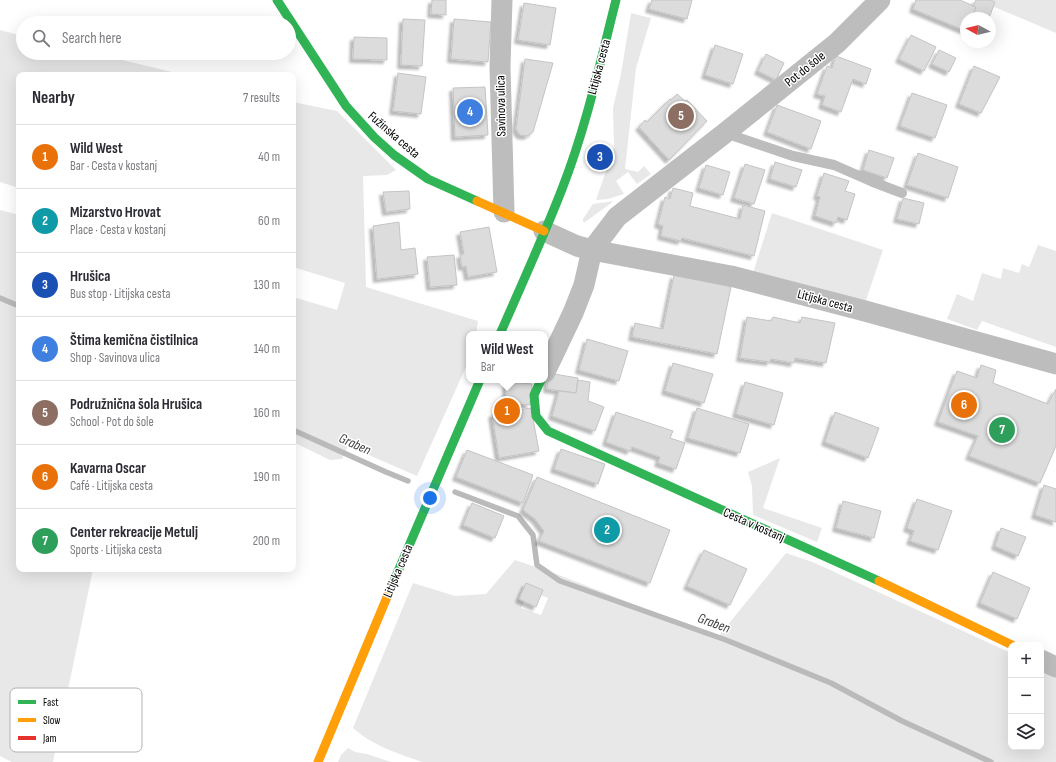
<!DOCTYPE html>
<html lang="en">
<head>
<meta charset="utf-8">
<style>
	:root { --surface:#fff; --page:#f7f7f7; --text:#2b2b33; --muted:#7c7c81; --line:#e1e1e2; --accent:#595959 }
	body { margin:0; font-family:"Sofia Sans Condensed",sans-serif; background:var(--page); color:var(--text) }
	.controls { position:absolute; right:12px; bottom:12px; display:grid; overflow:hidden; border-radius:8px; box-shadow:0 4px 16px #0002 }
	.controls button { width:36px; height:36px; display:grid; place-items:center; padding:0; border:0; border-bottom:1px solid var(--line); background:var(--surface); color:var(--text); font:20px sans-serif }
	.compass { position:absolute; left:960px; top:12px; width:36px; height:36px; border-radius:50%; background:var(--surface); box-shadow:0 4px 16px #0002; rotate:278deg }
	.you { position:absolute; left:430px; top:498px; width:14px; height:14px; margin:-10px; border:3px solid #fff; border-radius:50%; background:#1a73e8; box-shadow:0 0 0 6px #1a73e833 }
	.badge { display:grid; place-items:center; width:26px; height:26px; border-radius:50%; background:var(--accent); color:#fff; font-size:13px; font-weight:700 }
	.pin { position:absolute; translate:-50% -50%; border:2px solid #fff; box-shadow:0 1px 4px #0006 }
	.popup { position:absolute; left:466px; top:331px; width:82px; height:52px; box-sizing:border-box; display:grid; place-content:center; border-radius:8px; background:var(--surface); filter:drop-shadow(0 1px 3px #0005); font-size:13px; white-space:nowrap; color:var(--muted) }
	.popup b { font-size:15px; color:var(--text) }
	.popup::after { content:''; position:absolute; left:50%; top:100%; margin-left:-8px; border:8px solid transparent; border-top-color:var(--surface) }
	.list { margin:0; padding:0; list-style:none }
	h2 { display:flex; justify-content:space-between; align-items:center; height:52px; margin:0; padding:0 16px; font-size:17px }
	h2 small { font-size:13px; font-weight:400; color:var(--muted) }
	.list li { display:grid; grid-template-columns:26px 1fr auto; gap:12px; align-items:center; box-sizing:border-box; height:64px; padding:0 16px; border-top:1px solid var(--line) }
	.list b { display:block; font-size:15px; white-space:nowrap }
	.list p { margin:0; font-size:13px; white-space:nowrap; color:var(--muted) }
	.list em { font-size:13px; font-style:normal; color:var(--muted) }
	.icon { flex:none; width:22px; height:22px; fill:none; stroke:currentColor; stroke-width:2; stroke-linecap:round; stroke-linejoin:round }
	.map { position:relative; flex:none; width:1056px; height:762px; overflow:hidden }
	.search { position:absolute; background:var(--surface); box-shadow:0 4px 16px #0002; left:16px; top:16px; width:280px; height:44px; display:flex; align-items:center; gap:10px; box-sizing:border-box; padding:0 14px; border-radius:22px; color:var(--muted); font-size:15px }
	.panel { position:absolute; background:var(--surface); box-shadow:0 4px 16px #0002; left:16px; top:72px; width:280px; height:500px; border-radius:8px }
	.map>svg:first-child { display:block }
	.green { fill:#e8e8e8; fill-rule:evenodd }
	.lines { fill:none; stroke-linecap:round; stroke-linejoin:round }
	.stream { stroke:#bababa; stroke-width:5.5 }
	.building { fill:#dcdcdc; stroke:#c4c4c4; filter:url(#shadow) }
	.lane { stroke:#bdbdbd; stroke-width:10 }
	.street { stroke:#bdbdbd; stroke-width:21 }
	.fast { stroke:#30b455; stroke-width:9 }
	.slow { stroke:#ff9f0a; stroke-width:9 }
	.labels { text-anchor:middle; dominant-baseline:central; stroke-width:3; stroke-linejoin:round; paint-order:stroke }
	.street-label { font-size:13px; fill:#000; stroke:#fff }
	.water-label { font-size:14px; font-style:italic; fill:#3e3e3e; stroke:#fff }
	.key { fill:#fff; stroke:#b2b2b2; stroke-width:1 }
	.key-label { font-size:11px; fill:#000 }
</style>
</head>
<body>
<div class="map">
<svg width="1056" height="762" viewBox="0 0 1056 762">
	<defs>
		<filter id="shadow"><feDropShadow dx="-3.5" dy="3.5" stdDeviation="1" flood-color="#0004"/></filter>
	</defs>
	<rect width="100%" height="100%" fill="#fff"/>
	<!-- green -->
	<g class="green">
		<path d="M978 0H1056V33Z"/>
		<path d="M631 13 651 18 636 68 625 169 638 172 644 166 651 174 637 184 628 172 616 181 624 194 608 199 596 200 614 148 613 108 621 74Z"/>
		<path d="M0 30 23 36V53H94L184 75H19V188L0 182Z"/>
		<path d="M293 102 337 111 396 170 387 175 363 176 366 287 478 321 476 334H469V360L417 476 348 446 342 459 330 460 293 442V297L337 310 345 283 293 267Z"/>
		<path d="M614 201 585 222H583V219L593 204Z"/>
		<path d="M0 210 19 215V569H93L53 762H12L0 756Z"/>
		<path d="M772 213 883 250 864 306 753 273Z"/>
		<path d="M1038 245 1056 251V347L982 321 977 330 947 319 957 294 973 301 982 273 1001 279 1003 268 1019 273 1022 264 1029 267Z"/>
		<path d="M780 458 763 508 822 528 817 542 753 515 752 486 748 472Z"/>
		<path d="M786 553 815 563 1011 653V747H1041V668L1056 675V762H422C397 753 373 746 353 728L413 583 455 596 486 594 515 560 559 575 718 637ZM529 591 548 598 541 615 521 608Z"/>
		<path d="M348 748 355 752 367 754 391 762H338L341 755Z"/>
	</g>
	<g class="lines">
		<!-- stream -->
		<g class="stream">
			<path d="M0 298 19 306"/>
			<path d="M293 430 386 472 408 481"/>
			<path d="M455 492 518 516 533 535 537 565 560 581 726 640 831 683 902 721 991 762"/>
		</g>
	</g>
	<!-- building -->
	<g class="building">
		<path d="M432 0H446V15L431 14Z"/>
		<path d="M652 0H692L687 19 649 9Z"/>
		<path d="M916 0H960L976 7 972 18H966V31L913 9Z"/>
		<path d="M976 0H991L995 2 989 18H972L976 7 973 6Z"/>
		<path d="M524 3 556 8 550 45 518 40Z"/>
		<path d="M403 19 425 20 422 66 401 65Z"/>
		<path d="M454 19 491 22 488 62 451 59Z"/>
		<path d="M911 35 936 47 924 71 899 59Z"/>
		<path d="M354 37 387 38V60L353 59Z"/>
		<path d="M715 45 743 54 733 84 705 75Z"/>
		<path d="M939 50 956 58 949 72 932 64Z"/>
		<path d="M766 54 784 63 776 80 758 71Z"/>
		<path d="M836 56 871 69 866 84 853 79 841 112 822 105 825 96 817 94 827 66 832 68Z"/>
		<path d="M525 59 553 63 533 132 527 136 520 135 516 129Z"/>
		<path d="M974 66 1000 77 981 113 959 104Z"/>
		<path d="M398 73 426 77 421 114 393 111Z"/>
		<path d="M485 87 488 135 455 137 453 88Z"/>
		<path d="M912 93 947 105 935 138 900 126Z"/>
		<path d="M677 94 685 101 687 100 707 121 669 160 639 127 645 120 647 122 670 99 671 100Z"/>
		<path d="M777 105 821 121 811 149 767 132Z"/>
		<path d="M869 150 894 158 887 178 863 170Z"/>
		<path d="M918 153 958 167 948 198 907 185Z"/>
		<path d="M775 162 802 170 796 187 770 179Z"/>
		<path d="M745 164 765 170 754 204 734 198Z"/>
		<path d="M706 165 730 172 723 195 699 188Z"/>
		<path d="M824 173 849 181 845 191 855 194 847 220 838 217 836 223 815 216 820 197 817 196Z"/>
		<path d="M673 188 693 193 690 206 740 219 743 205 765 211 754 256 682 238 681 241 661 236 663 226 658 224 665 197 670 199Z"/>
		<path d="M409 191 410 209 386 212 383 192Z"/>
		<path d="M903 198 924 203 919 224 897 219Z"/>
		<path d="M399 222 401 250 415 248 418 274 377 279 373 226Z"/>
		<path d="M489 227 497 272 468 277 466 266 462 267 460 255 464 254 460 232Z"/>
		<path d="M454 255 457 285 430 287 427 257Z"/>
		<path d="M674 275 731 287 717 354 632 337 635 323 663 329Z"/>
		<path d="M747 317 771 321 773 317 800 323 802 317 835 323 826 363 795 358 794 363 771 359 770 362 740 358Z"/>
		<path d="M587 339 628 351 619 381 579 370Z"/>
		<path d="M673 363 713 374 704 403 665 391Z"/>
		<path d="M981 365 996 370 993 383 1048 404 1056 389V446L1040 483 969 456 978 436 938 422 957 371 977 378Z"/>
		<path d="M548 373 578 378 576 393 547 389Z"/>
		<path d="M578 380 590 382 588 401 604 407 595 431 552 416 559 391 576 393Z"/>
		<path d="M507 382 532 384 530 405 505 403Z"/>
		<path d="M745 382 783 393 774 425 736 414Z"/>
		<path d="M531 408 539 451 499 458 492 414Z"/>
		<path d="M697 408 749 424 740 453 688 438Z"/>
		<path d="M616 412 673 431 670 438 685 443 676 469 658 463 660 457 632 447 630 451 606 442Z"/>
		<path d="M835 412 879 428 868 458 825 442Z"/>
		<path d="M561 449 605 464 598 484 554 469Z"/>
		<path d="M467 450 533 475 523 503 456 477Z"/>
		<path d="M537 477 670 530 650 583 539 541 544 531 535 519 523 510Z"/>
		<path d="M1044 485 1056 489V522L1035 515Z"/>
		<path d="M917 499 952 511 938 550 910 541 914 531 907 528Z"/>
		<path d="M843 501 881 511 874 538 836 528Z"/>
		<path d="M472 503 504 516 495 538 463 525Z"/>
		<path d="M1001 528 1026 537 1018 556 995 546Z"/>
		<path d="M704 550 747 569 730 605 687 586Z"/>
		<path d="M993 572 1030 588 1017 619 980 603Z"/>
		<path d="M526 583 543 590 536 607 519 599Z"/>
	</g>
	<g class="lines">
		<!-- lane -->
		<path class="lane" d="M725 133 793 156 834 165 873 182 902 193"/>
		<!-- street -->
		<g class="street">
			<path d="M502 0 500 67 504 212"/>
			<path d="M544 231 577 246 592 250 731 276 865 311 1056 364"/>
			<path d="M545 372 573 313 584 285 592 250 617 217 725 133 837 43 880 0"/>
			<path d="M1041 660 1056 667"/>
		</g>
		<!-- fast -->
		<g class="fast">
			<path d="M277 0 346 106 374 137 394 155 428 179 477 201"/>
			<path d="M500 334C521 286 543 238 562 189 586 128 600 63 616 0"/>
			<path d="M541 380 534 395 536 416 548 431 879 581"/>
			<path d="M390 590 480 380"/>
		</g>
		<!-- slow -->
		<g class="slow">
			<path d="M477 201 544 231"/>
			<path d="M879 581 1012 645"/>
			<path d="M318 762 390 590"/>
		</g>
	</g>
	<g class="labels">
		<!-- street labels -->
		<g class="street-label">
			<text transform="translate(599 67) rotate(-75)">Litijska cesta</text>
			<text transform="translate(805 69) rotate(-39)">Pot do šole</text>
			<text transform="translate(501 106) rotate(-91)">Savinova ulica</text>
			<text transform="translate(394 135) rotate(41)">Fužinska cesta</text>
			<text transform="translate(825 301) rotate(15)">Litijska cesta</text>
			<text transform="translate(754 525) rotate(24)">Cesta v kostanj</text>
			<text transform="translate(398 571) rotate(-67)">Litijska cesta</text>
		</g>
		<!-- water labels -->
		<g class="water-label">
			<text transform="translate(355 444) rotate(24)">Graben</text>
			<text transform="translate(714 623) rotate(20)">Graben</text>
		</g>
	</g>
	<!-- legend -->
	<rect x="10" y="688" width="132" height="64" rx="6" class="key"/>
	<rect x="18" y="700" width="18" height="4" fill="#30b455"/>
	<rect x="18" y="718" width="18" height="4" fill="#ff9f0a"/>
	<rect x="18" y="736" width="18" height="4" fill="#e5322d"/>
	<g class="key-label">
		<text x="43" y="706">Fast</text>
		<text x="43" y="724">Slow</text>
		<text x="43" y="742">Jam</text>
	</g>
</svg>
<div class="controls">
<button>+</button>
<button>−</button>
<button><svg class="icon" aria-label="layers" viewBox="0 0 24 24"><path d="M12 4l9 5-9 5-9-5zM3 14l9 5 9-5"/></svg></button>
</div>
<svg class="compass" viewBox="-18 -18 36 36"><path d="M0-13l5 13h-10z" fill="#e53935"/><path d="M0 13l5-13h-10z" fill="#7c7c81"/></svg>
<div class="you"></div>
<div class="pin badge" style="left:507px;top:411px;background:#e8710a">1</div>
<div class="popup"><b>Wild West</b>Bar</div>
<div class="pin badge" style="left:607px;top:530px;background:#0f9aa8">2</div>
<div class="pin badge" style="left:600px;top:157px;background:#1a4fb4">3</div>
<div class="pin badge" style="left:470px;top:112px;background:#3f7fe0">4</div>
<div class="pin badge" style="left:681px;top:116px;background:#8d6e63">5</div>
<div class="pin badge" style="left:964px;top:405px;background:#e8710a">6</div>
<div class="pin badge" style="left:1002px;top:430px;background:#2e9e5b">7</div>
<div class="search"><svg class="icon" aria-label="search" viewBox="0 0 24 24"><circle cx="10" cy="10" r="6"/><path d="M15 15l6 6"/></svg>Search here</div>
<section class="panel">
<h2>Nearby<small>7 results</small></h2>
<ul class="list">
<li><span class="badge" style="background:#e8710a">1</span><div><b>Wild West</b><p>Bar · Cesta v kostanj</p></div><em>40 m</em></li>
<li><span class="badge" style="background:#0f9aa8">2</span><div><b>Mizarstvo Hrovat</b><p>Place · Cesta v kostanj</p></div><em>60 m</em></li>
<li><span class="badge" style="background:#1a4fb4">3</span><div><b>Hrušica</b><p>Bus stop · Litijska cesta</p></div><em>130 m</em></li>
<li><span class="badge" style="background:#3f7fe0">4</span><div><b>Štima kemična čistilnica</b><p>Shop · Savinova ulica</p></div><em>140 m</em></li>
<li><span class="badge" style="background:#8d6e63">5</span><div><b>Podružnična šola Hrušica</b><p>School · Pot do šole</p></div><em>160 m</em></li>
<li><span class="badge" style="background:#e8710a">6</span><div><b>Kavarna Oscar</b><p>Café · Litijska cesta</p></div><em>190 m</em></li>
<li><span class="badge" style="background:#2e9e5b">7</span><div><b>Center rekreacije Metulj</b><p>Sports · Litijska cesta</p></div><em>200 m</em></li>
</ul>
</section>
</div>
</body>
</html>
